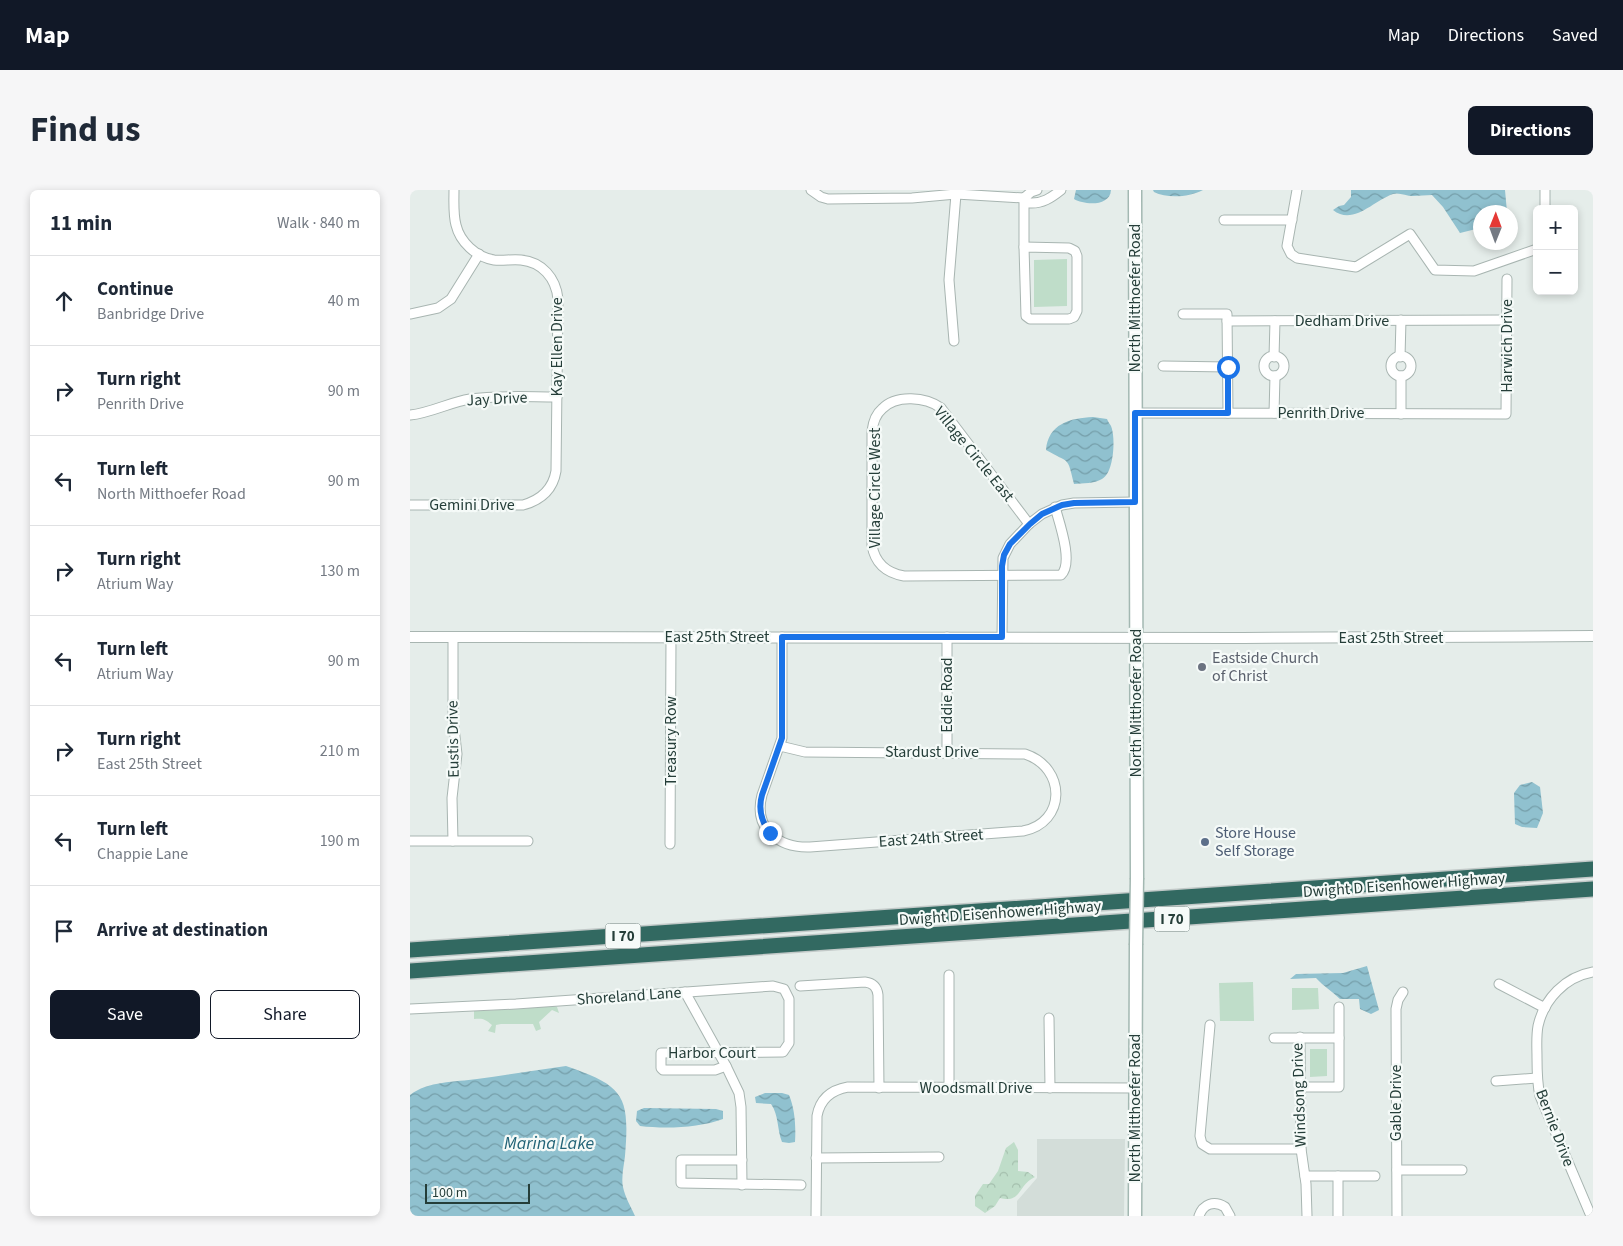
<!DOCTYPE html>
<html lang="en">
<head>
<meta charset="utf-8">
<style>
	:root { --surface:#fff; --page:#f6f6f7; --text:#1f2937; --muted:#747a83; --line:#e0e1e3; --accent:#111827 }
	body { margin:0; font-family:"Source Sans 3",sans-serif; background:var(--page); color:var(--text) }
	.controls { position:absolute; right:15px; top:15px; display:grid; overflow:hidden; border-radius:8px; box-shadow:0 2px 8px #0003 }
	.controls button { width:45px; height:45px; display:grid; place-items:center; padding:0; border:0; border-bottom:1px solid var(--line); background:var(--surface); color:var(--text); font:25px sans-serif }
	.compass { position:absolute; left:1063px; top:15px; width:45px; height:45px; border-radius:50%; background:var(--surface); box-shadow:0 2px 8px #0003; rotate:1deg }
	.scale { position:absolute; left:15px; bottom:12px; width:105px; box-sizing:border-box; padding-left:5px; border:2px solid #253e39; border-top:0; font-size:14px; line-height:18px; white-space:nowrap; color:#253e39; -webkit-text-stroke:4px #f5faf8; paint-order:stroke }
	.stop { position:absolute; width:15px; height:15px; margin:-11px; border:4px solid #1a73e8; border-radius:50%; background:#fff }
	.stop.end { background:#1a73e8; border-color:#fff; box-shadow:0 1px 5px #0008 }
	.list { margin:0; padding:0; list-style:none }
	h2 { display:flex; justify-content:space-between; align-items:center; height:65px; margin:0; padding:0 20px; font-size:21px }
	h2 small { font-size:16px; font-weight:400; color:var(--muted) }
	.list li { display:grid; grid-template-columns:32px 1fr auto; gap:15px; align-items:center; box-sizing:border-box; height:90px; padding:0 20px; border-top:1px solid var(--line) }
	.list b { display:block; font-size:19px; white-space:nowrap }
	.list p { margin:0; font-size:16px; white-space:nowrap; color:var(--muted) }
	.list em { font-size:16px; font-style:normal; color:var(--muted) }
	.actions { display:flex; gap:10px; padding:15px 20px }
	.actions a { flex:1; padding:11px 0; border:1px solid var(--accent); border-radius:8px; text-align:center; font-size:18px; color:var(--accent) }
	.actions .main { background:var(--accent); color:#fff }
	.icon { flex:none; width:28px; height:28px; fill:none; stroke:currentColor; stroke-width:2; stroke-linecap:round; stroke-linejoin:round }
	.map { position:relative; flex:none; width:1183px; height:1026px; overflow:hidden; border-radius:8px }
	header { display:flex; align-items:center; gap:30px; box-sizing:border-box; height:70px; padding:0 25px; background:var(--accent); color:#fff }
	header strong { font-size:24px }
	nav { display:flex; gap:28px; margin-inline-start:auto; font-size:18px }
	.intro { display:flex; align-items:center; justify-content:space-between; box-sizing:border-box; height:120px; padding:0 30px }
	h1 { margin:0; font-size:35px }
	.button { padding:12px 22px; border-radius:8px; background:var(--accent); color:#fff; font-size:18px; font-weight:700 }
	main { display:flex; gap:30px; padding:0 30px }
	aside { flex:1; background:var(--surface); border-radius:8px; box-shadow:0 2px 8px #0003 }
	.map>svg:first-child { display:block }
	.built { fill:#d3ddd9 }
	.green { fill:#bfddc9 }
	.forest { fill:url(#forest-crowns) }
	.water { fill:url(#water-waves) }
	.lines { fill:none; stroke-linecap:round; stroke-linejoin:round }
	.minor-casing { stroke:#a8b5b1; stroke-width:11 }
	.tertiary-casing { stroke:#a8b5b1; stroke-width:12 }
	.secondary-casing { stroke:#a3b8b2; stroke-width:15 }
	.motorway-casing { stroke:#c2c9c8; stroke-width:18 }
	.minor { stroke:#fff; stroke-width:9 }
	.tertiary { stroke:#fff; stroke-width:10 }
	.secondary { stroke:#fff; stroke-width:12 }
	.motorway { stroke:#326961; stroke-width:15 }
	.secondary-bridge-casing { stroke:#a3b8b2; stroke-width:15; stroke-linecap:butt }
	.secondary-bridge { stroke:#fff; stroke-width:12 }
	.route { stroke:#1a73e8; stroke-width:6 }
	.worship-dot { fill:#6b7280; stroke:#f5faf8; stroke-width:2 }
	.service-dot { fill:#5c6f8a; stroke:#f5faf8; stroke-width:2 }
	.labels { text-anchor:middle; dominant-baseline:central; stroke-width:4.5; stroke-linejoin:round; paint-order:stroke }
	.shield { fill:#f5faf8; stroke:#637672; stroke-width:1 }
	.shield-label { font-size:15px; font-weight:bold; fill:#253e39 }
	.street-label { font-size:16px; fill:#253e39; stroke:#f5faf8 }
	.worship-label { font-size:16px; fill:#5b616d; stroke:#f5faf8; text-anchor:start }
	.service-label { font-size:16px; fill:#4e5e75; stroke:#f5faf8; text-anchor:start }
	.water-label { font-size:18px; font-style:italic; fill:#216377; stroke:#f5faf8 }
</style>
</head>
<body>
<header>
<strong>Map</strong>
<nav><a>Map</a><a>Directions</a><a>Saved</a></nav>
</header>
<div class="intro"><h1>Find us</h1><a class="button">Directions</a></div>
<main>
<aside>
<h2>11 min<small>Walk · 840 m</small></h2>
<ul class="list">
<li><svg class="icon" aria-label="ahead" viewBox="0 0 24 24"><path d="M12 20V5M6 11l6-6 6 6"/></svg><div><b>Continue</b><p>Banbridge Drive</p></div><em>40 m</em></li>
<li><svg class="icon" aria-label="right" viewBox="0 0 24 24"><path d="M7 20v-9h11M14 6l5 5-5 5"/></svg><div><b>Turn right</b><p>Penrith Drive</p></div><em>90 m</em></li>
<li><svg class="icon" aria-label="left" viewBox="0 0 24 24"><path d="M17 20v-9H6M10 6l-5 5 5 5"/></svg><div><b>Turn left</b><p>North Mitthoefer Road</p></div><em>90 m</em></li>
<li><svg class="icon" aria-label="right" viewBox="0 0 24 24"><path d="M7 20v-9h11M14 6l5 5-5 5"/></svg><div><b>Turn right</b><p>Atrium Way</p></div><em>130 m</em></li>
<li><svg class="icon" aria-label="left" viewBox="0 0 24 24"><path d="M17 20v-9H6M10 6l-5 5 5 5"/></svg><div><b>Turn left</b><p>Atrium Way</p></div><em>90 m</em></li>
<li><svg class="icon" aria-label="right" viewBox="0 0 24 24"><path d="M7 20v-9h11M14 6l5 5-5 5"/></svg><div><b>Turn right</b><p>East 25th Street</p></div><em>210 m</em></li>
<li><svg class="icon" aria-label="left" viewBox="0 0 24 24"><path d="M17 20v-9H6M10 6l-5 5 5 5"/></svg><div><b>Turn left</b><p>Chappie Lane</p></div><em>190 m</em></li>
<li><svg class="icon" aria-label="arrive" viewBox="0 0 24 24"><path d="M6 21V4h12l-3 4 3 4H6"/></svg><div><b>Arrive at destination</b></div></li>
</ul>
<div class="actions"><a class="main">Save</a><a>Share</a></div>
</aside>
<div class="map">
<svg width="1183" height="1026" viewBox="0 0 1183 1026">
	<defs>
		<pattern id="forest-crowns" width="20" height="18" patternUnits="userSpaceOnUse" patternTransform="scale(1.25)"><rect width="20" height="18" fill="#bfddc9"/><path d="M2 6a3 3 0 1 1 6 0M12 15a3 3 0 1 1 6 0" fill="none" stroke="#a4bfad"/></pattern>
		<pattern id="water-waves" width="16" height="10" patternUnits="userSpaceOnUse" patternTransform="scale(1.25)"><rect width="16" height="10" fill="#90c1cf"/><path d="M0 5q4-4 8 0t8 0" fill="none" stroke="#759ea9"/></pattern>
	</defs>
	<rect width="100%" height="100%" fill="#e5edea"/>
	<!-- built -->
	<path class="built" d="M627 949H715L714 1026H607V1011L627 988Z"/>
	<!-- green -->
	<g class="green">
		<path d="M657 69V116L624 117V70Z"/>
		<path d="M843 792 844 831H810L809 793Z"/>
		<path d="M882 798H908L909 819 882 820Z"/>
		<path d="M140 815 147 817 149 823 142 820 129 832 131 839 126 841 123 834H91L86 835 85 843 78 841 82 835C75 829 73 828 64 829V821L112 819Z"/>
		<path d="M900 859H917V886L900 887Z"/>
	</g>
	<!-- forest -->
	<path class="forest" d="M604 952 608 960V981L618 982 625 987C608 994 612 1014 590 1008L585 1016 575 1023 565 1016V1006L573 994H579L588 981 596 958Z"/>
	<!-- water -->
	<g class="water">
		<path d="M666 0H701C700 17 674 15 664 9Z"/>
		<path d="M743 0H793C779 7 758 9 744 2Z"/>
		<path d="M941 0H1095L1097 22H1070V38L1050 43 1033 17 1022 5C1016 5 1009 6 1003 6 996 6 989 2 983 4 963 11 943 36 923 20L929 16 934 15 941 7Z"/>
		<path d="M683 227 697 229C698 232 700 234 701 236 706 248 704 283 692 289 684 294 673 293 664 294 657 265 660 274 636 260 638 234 660 228 683 227Z"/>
		<path d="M1122 592 1130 597 1133 623 1127 638 1112 637 1105 634 1104 603 1110 595Z"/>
		<path d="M957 776 969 820 961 824 950 819 949 809H930C922 801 913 796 906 788L880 789 886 784 933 783Z"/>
		<path d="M156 876C214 896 220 905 215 966 214 975 211 988 213 997 215 1007 221 1017 225 1026H0V905C18 891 45 892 67 889 97 885 126 880 156 876Z"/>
		<path d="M355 903H372L379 905C385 919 386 937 385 952L379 953 372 952C367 940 369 925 361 914L346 913 345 907Z"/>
		<path d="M234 918 306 919 313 921V929C289 938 255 939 230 936L226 931 227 921Z"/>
	</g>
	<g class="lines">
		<!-- minor casing -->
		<g class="minor-casing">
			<g id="minor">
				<path d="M401 0 411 7 418 9 502 8 546 4 614 8 619 13C632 14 641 8 651 0"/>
				<path d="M887 0 877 56 881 64 887 68 946 77 1000 44 1025 80 1064 81 1127 59"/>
				<path d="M614 8 621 2 627 0"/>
				<path d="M1135 19V0"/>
				<path d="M814 30H882"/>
				<path d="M614 57 659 58 665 61 667 66V121L664 127 659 129H620L616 126Z"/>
				<path d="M614 57V8"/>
				<path d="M0 124 28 118 41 109 69 64"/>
				<path d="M773 124H817L818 223"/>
				<path d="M817 131 1097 130"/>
				<path d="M544 151 539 90 546 4"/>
				<circle cx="864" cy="176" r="10"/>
				<circle cx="991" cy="176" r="10"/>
				<path d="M864 167 865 131"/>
				<path d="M990 167 991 130"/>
				<path d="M753 176 818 177"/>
				<path d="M991 186V224"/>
				<path d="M725 223 1096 224 1097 89"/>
				<path d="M864 223 865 186"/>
				<path d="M0 225C21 223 40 212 60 209 88 205 119 207 147 207"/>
				<path d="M0 315H113C131 310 143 299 146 281L148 109C146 88 132 72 111 70 102 69 93 71 84 70 66 67 50 52 46 35 43 24 44 11 44 0"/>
				<path d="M619 334 531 218C516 207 486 204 472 219 466 224 463 233 462 241V355C465 374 477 383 494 386L651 385C664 373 649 332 645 317"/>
				<path d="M43 447V529L47 564 42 608 43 651"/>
				<path d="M592 447 593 368 600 354 619 334 632 324 652 315 664 313 725 312"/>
				<path d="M370 556 395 562 615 564C657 578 656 633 613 641L400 657C369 658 343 639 352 605L372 548V447"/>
				<path d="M537 562V447"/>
				<path d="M0 651H118"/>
				<path d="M260 654 261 447"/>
				<path d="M539 785V898"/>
				<path d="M1089 794 1135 818"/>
				<path d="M390 796 455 792C463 793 467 797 468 805L469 898"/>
				<path d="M275 802 316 876 329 903 331 917 332 995"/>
				<path d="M0 819 106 814 363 796 374 799 379 809V853L373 862 251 863V878L253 880H305L316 876"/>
				<path d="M639 828 640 898"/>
				<path d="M800 835 790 946 792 954 800 959H891"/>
				<path d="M890 847 891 959 896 994 897 1026"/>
				<path d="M864 848H929"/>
				<path d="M1086 891 1127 888"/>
				<path d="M891 897H929V817"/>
				<path d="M406 968 529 967"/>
				<path d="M332 970H271V993L391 995"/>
				<path d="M987 980H1052"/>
				<path d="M895 986H965"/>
				<path d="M928 986V1026"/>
				<path d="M406 1026 407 926C410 909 421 900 438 897L725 898"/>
				<path d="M789 1026C793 1014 804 1010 815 1017L820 1026"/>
				<path d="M987 1026 986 819 988 810 993 802"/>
				<path d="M1181 1026 1130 906C1127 893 1127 881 1127 868 1127 857 1126 847 1128 836 1134 809 1155 787 1183 782"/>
			</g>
		</g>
		<!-- tertiary casing -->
		<g class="tertiary-casing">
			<path id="tertiary" d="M0 447 833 448 1183 446"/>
		</g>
		<!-- secondary casing -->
		<g class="secondary-casing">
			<g id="secondary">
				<path d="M725 0 727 688"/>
				<path d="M725 1026 726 755"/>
			</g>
		</g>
		<!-- motorway casing -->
		<g class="motorway-casing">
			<g id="motorway">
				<path d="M0 760 1183 679"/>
				<path d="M0 781 1183 699"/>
			</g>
		</g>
		<!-- minor -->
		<use href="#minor" class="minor"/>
		<!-- tertiary -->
		<use href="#tertiary" class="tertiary"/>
		<!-- secondary -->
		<use href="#secondary" class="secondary"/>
		<!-- motorway -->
		<use href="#motorway" class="motorway"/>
		<!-- secondary-bridge casing -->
		<g class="secondary-bridge-casing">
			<path id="secondary-bridge" d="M726 755 727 688"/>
		</g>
		<!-- secondary-bridge -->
		<use href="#secondary-bridge" class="secondary-bridge"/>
	</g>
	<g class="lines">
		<!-- route -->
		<path class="route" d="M360 643C351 631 348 619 352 605L372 548V447H592V376L594 365 600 354 620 334 632 324 652 315 664 313 725 312V223H818V177"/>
	</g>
	<!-- markers -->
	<circle class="worship-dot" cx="792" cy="477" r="5"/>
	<circle class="service-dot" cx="795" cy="652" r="5"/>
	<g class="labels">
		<!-- shield labels -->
		<g class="shield">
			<rect x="744.5" y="716.5" width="35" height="25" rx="4"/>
			<rect x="195.5" y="733.5" width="35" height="25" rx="4"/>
		</g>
		<g class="shield-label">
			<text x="762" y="729">I 70</text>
			<text x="213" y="746">I 70</text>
		</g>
		<!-- street labels -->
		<g class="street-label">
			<text transform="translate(725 108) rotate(-90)">North Mitthoefer Road</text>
			<text x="932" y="131">Dedham Drive</text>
			<text transform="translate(1097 156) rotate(-90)">Harwich Drive</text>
			<text transform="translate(147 157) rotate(-90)">Kay Ellen Drive</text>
			<text transform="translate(87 209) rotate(-3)">Jay Drive</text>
			<text x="911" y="223">Penrith Drive</text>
			<text transform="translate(564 264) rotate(51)">Village Circle East</text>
			<text transform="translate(465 298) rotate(-90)">Village Circle West</text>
			<text x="62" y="315">Gemini Drive</text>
			<text x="307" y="447">East 25th Street</text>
			<text x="981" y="448">East 25th Street</text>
			<text transform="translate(537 505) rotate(-90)">Eddie Road</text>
			<text transform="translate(726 513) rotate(-90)">North Mitthoefer Road</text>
			<text transform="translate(43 549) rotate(-91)">Eustis Drive</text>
			<text transform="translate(261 551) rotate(-90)">Treasury Row</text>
			<text x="522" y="562">Stardust Drive</text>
			<text transform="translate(521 648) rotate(-4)">East 24th Street</text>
			<text transform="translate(994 695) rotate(-4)">Dwight D Eisenhower Highway</text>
			<text transform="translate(590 723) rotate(-4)">Dwight D Eisenhower Highway</text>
			<text transform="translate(219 806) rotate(-4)">Shoreland Lane</text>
			<text x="302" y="863">Harbor Court</text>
			<text x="566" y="898">Woodsmall Drive</text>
			<text transform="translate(889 905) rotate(-92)">Windsong Drive</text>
			<text transform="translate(986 913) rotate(-90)">Gable Drive</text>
			<text transform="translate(725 918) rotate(-90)">North Mitthoefer Road</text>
			<text transform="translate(1145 938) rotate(69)">Bernie Drive</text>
		</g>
		<!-- worship labels -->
		<g class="worship-label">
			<text x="802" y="468">Eastside Church<tspan x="802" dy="18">of Christ</tspan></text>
		</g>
		<!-- service labels -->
		<g class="service-label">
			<text x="805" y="643">Store House<tspan x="805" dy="18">Self Storage</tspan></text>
		</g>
		<!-- water labels -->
		<g class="water-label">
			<text x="139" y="953">Marina Lake</text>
		</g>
	</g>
</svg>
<div class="controls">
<button>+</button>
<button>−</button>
</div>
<svg class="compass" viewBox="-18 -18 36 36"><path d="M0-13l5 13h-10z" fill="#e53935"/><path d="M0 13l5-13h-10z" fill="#747a83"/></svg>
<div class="scale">100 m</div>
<div class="stop" style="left:818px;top:177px"></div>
<div class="stop end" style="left:360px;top:643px"></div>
</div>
</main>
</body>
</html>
